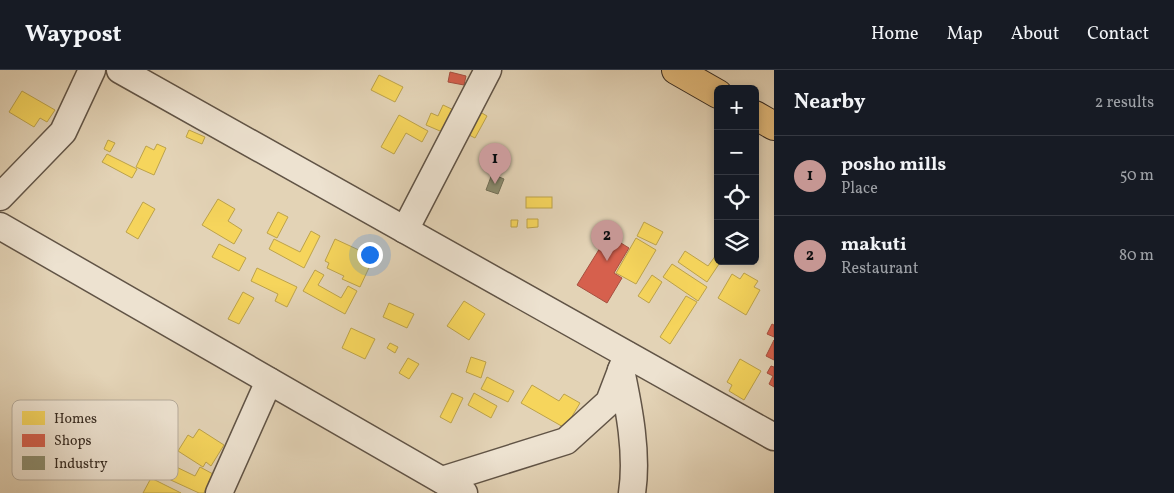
<!DOCTYPE html>
<html lang="en">
<head>
<meta charset="utf-8">
<style>
	:root { --surface:#171b24; --page:#242831; --text:#f1f3f6; --muted:#9ea1a6; --line:#363941; --accent:#c59692 }
	body { margin:0; font-family:Vollkorn,serif; background:var(--page); color:var(--text) }
	.controls { position:absolute; right:15px; top:15px; display:grid; overflow:hidden; border-radius:8px; box-shadow:0 2px 8px #0003 }
	.controls button { width:45px; height:45px; display:grid; place-items:center; padding:0; border:0; border-bottom:1px solid var(--line); background:var(--surface); color:var(--text); font:25px sans-serif }
	.you { position:absolute; left:369px; top:184px; width:18px; height:18px; margin:-12px; border:4px solid #fff; border-radius:50%; background:#1a73e8; box-shadow:0 0 0 8px #1a73e833 }
	.badge { display:grid; place-items:center; width:32px; height:32px; border-radius:50%; background:var(--accent); color:#111; font-size:16px; font-weight:700 }
	.pin { position:absolute; translate:-50% -41px; filter:drop-shadow(0 1px 2px #0008) }
	.pin::after { content:''; position:absolute; top:26px; width:18px; height:15px; background:inherit; clip-path:polygon(0 0,100% 0,50% 100%) }
	.list { margin:0; padding:0; list-style:none }
	h2 { display:flex; justify-content:space-between; align-items:center; height:65px; margin:0; padding:0 20px; font-size:21px }
	h2 small { font-size:16px; font-weight:400; color:var(--muted) }
	.list li { display:grid; grid-template-columns:32px 1fr auto; gap:15px; align-items:center; box-sizing:border-box; height:80px; padding:0 20px; border-top:1px solid var(--line) }
	.list b { display:block; font-size:19px; white-space:nowrap }
	.list p { margin:0; font-size:16px; white-space:nowrap; color:var(--muted) }
	.list em { font-size:16px; font-style:normal; color:var(--muted) }
	.icon { flex:none; width:28px; height:28px; fill:none; stroke:currentColor; stroke-width:2; stroke-linecap:round; stroke-linejoin:round }
	.map { position:relative; flex:none; width:774px; height:423px; overflow:hidden }
	header { display:flex; align-items:center; gap:30px; box-sizing:border-box; height:70px; padding:0 25px; background:var(--surface); border-bottom:1px solid var(--line) }
	header strong { font-size:24px }
	nav { display:flex; gap:28px; margin-inline-start:auto; font-size:18px }
	main { display:flex }
	aside { flex:1; background:var(--surface) }
	.map>svg:first-child { display:block }
	.homes { fill:#f6d55c; stroke:#bca24a }
	.shops { fill:#d6604d; stroke:#a65040 }
	.industry { fill:#8c8c6e; stroke:#726f57 }
	.lines { fill:none; stroke-linecap:round; stroke-linejoin:round }
	.minor-casing { stroke:#615446; stroke-width:29 }
	.highway-casing { stroke:#362a20; stroke-width:30 }
	.minor { stroke:#ede2d0; stroke-width:26 }
	.highway { stroke:#e2ba7b; stroke-width:28 }
	.key { fill:#ede2d0; stroke:#b6ab9b; stroke-width:1 }
	.key-label { font-size:14px; fill:#362a20 }
</style>
</head>
<body>
<header>
<strong>Waypost</strong>
<nav><a>Home</a><a>Map</a><a>About</a><a>Contact</a></nav>
</header>
<main>
<div class="map">
<svg width="774" height="423" viewBox="0 0 774 423">
	<rect width="100%" height="100%" fill="#e3d3b6"/>
	<filter id="stains"><feTurbulence type="fractalNoise" baseFrequency=".004" numOctaves="4"/><feColorMatrix values="0 0 0 0 .2 0 0 0 0 .09 0 0 0 0 .02 0 0 0 .5 -.17"/></filter>
	<radialGradient id="worn" r=".72"><stop offset=".6" stop-color="#630" stop-opacity="0"/><stop offset="1" stop-color="#630" stop-opacity=".3"/></radialGradient>
	<!-- homes -->
	<g class="homes">
		<path d="M379 5 403 17 395 32 371 20Z"/>
		<path d="M22 21 55 40 47 52 40 48 34 57 9 42Z"/>
		<path d="M443 35 458 42 447 64 426 55 431 43 438 46Z"/>
		<path d="M475 39 487 46 475 68 463 62Z"/>
		<path d="M399 45 428 61 422 72 406 63 394 84 381 77Z"/>
		<path d="M189 60 205 67 202 74 186 67Z"/>
		<path d="M108 70 115 73 110 82 104 79Z"/>
		<path d="M157 74 166 78 154 105 136 97 146 76 154 80Z"/>
		<path d="M107 84 137 99 132 108 102 92Z"/>
		<rect x="526" y="127" width="26" height="11"/>
		<path d="M218 129 235 139 228 151 242 160 234 174 202 155Z"/>
		<path d="M143 132 155 139 138 169 126 162Z"/>
		<path d="M278 142 288 147 277 168 267 163Z"/>
		<path d="M527 149H538V157L527 158Z"/>
		<path d="M511 150H518L517 157H511Z"/>
		<path d="M644 152 663 162 656 175 637 166Z"/>
		<path d="M311 161 320 166 304 198 269 179 274 169 300 182Z"/>
		<path d="M636 168 656 180 636 214 616 203Z"/>
		<path d="M335 169 374 187 360 217 342 209 344 206 327 198 329 193 325 191Z"/>
		<path d="M219 174 246 188 239 201 212 187Z"/>
		<path d="M685 181 708 196 716 185 718 187V191H721L707 212 678 192Z"/>
		<path d="M672 194 707 217 698 231 663 207Z"/>
		<path d="M257 198 297 217 287 237 275 231 278 224 251 211Z"/>
		<path d="M315 200 324 205 318 215 341 228 348 216 357 221 345 244 303 221Z"/>
		<path d="M744 203 758 211 754 217 760 220 746 245 718 228 732 204 740 209Z"/>
		<path d="M652 205 662 212 649 233 638 226Z"/>
		<path d="M243 222 254 228 239 254 228 249Z"/>
		<path d="M686 226 697 232 670 274 660 267Z"/>
		<path d="M464 231 485 244 469 270 447 256Z"/>
		<path d="M389 233 414 244 407 258 383 247Z"/>
		<path d="M351 258 375 269 365 289 342 278Z"/>
		<path d="M390 273 398 277 395 283 387 278Z"/>
		<path d="M471 287 486 292 481 308 466 302Z"/>
		<path d="M408 288 419 294 409 309 399 303Z"/>
		<path d="M740 289 761 301 744 330 729 321 732 315 727 312Z"/>
		<path d="M487 307 514 321 508 332 481 319Z"/>
		<path d="M532 315 559 331 564 324 580 333 565 358 521 333Z"/>
		<path d="M452 323 463 328 451 353 440 347Z"/>
		<path d="M474 323 497 336 491 348 468 335Z"/>
		<path d="M199 359 224 375 211 396 206 392 203 397 178 381 188 365 193 368Z"/>
		<path d="M168 393 195 406 200 397 213 404 204 423H199L162 406Z"/>
		<path d="M151 408 181 423H143Z"/>
	</g>
	<!-- shops -->
	<g class="shops">
		<path d="M450 2 466 6 464 15 448 12Z"/>
		<path d="M608 165 629 178 614 203 622 208 607 233 577 215Z"/>
		<path d="M772 254 774 255V267L767 264Z"/>
		<path d="M774 270V290L766 286Z"/>
		<path d="M771 296 774 297V317L769 314 773 306 767 303Z"/>
	</g>
	<!-- industry -->
	<path class="industry" d="M492 104 504 109 498 124 486 120Z"/>
	<g class="lines">
		<!-- minor casing -->
		<g class="minor-casing">
			<g id="minor">
				<path d="M120 0 774 367"/>
				<path d="M0 127 63 62 92 0"/>
				<path d="M0 156 464 423"/>
				<path d="M405 160 488 0"/>
				<path d="M621 300C629 338 638 384 632 423"/>
				<path d="M442 410 566 371 609 332 627 285"/>
				<path d="M219 423 269 311"/>
			</g>
		</g>
		<!-- highway casing -->
		<g class="highway-casing">
			<g id="highway">
				<path d="M676 0 718 24"/>
				<path d="M755 45 774 56"/>
			</g>
		</g>
		<!-- minor -->
		<use href="#minor" class="minor"/>
		<!-- highway -->
		<use href="#highway" class="highway"/>
	</g>
	<!-- legend -->
	<rect x="12" y="330" width="166" height="80" rx="8" class="key"/>
	<rect x="22" y="341" width="23" height="14" fill="#f6d55c"/>
	<rect x="22" y="364" width="23" height="13" fill="#d6604d"/>
	<rect x="22" y="386" width="23" height="14" fill="#8c8c6e"/>
	<g class="key-label">
		<text x="54" y="353">Homes</text>
		<text x="54" y="375">Shops</text>
		<text x="54" y="398">Industry</text>
	</g>
	<rect width="100%" height="100%" filter="url(#stains)"/>
	<rect width="100%" height="100%" fill="url(#worn)"/>
</svg>
<div class="controls">
<button>+</button>
<button>−</button>
<button><svg class="icon" aria-label="locate" viewBox="0 0 24 24"><circle cx="12" cy="12" r="6"/><path d="M12 2v4M12 18v4M2 12h4M18 12h4"/></svg></button>
<button><svg class="icon" aria-label="layers" viewBox="0 0 24 24"><path d="M12 4l9 5-9 5-9-5zM3 14l9 5 9-5"/></svg></button>
</div>
<div class="you"></div>
<div class="pin badge" style="left:495px;top:114px">1</div>
<div class="pin badge" style="left:607px;top:191px">2</div>
</div>
<aside>
<h2>Nearby<small>2 results</small></h2>
<ul class="list">
<li><span class="badge">1</span><div><b>posho mills</b><p>Place</p></div><em>50 m</em></li>
<li><span class="badge">2</span><div><b>makuti</b><p>Restaurant</p></div><em>80 m</em></li>
</ul>
</aside>
</main>
</body>
</html>
